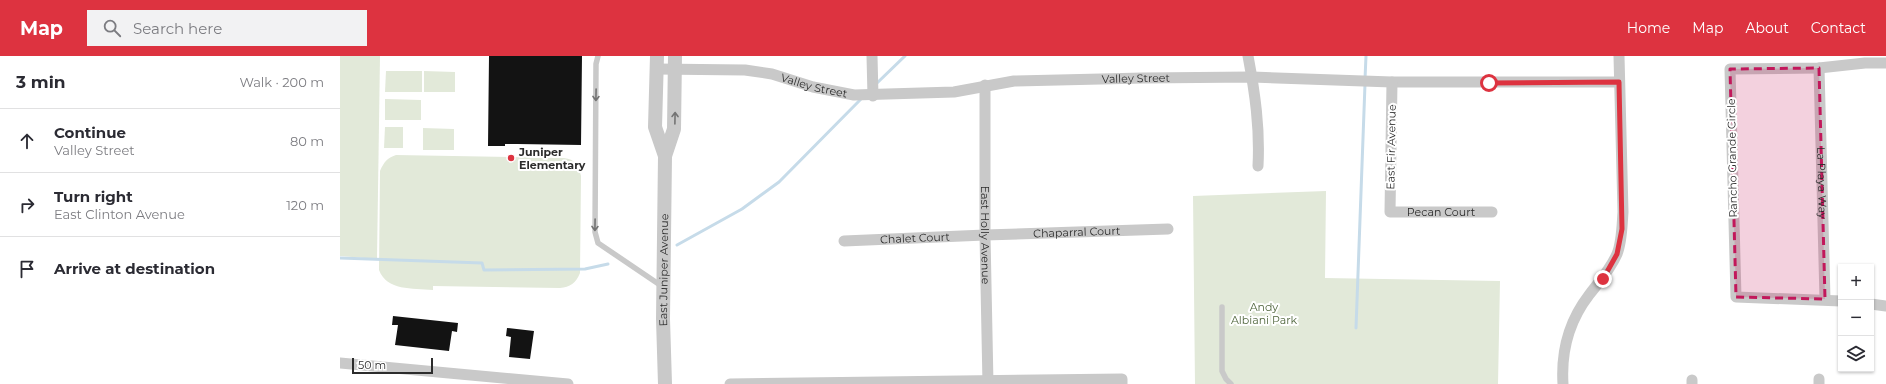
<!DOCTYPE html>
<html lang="en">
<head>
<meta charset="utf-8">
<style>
	:root { --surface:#fff; --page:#f2f2f3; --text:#2b2b33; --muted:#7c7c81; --line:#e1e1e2; --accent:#dd3340 }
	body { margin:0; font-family:Montserrat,sans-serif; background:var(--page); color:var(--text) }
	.controls { position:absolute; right:12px; bottom:12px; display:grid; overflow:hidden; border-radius:0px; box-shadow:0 1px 3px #0004 }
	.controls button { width:36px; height:36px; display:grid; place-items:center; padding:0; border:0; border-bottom:1px solid var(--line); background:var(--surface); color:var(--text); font:20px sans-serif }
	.scale { position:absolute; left:12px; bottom:10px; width:81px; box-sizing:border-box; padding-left:4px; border:2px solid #2c2c2c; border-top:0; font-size:11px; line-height:14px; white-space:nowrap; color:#2c2c2c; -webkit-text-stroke:3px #fff; paint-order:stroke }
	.stop { position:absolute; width:12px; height:12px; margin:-9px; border:3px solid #dd3340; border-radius:50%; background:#fff }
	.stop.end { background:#dd3340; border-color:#fff; box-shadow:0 1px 4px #0008 }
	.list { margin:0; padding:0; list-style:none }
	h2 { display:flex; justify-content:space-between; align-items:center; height:52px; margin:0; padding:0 16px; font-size:17px }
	h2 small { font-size:13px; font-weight:400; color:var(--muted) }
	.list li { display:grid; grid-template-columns:26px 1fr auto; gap:12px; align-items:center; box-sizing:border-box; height:64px; padding:0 16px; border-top:1px solid var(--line) }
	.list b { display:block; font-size:15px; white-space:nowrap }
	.list p { margin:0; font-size:13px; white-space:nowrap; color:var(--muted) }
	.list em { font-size:13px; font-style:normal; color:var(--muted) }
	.icon { flex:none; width:22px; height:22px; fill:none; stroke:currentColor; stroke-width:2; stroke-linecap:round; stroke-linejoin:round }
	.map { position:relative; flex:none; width:1546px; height:328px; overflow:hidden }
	header { display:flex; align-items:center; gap:24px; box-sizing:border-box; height:56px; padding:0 20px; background:var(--accent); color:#fff }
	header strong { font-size:19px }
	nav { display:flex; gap:22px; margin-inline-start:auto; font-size:14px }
	.search { width:280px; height:36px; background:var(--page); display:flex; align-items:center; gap:10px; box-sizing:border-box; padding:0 14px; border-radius:0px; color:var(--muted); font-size:15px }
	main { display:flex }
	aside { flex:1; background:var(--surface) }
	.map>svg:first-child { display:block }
	.green { fill:#e2e9d9 }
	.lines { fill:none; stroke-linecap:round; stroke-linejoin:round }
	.stream { stroke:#c6dbe9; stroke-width:3 }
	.building { fill:#131313 }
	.service { stroke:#c9c9c9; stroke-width:5.5 }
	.minor { stroke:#c9c9c9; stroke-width:11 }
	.tertiary { stroke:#c9c9c9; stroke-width:14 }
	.oneway { stroke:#737373 }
	.route { stroke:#dd3340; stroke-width:5 }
	.marked { fill:#c2185b; fill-opacity:0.2; stroke:#c2185b; stroke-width:3; stroke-dasharray:8 5; stroke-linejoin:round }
	.poi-dot { fill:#dd3340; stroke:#fff; stroke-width:1.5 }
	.labels { text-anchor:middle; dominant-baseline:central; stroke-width:4; stroke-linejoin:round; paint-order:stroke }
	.street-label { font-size:11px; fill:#2c2c2c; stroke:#fff }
	.poi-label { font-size:11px; font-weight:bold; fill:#2c2c2c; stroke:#fff; text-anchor:start }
	.park-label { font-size:11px; fill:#4f653c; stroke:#fff }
</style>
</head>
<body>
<header>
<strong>Map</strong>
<div class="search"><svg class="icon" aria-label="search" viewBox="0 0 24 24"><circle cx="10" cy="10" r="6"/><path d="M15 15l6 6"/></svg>Search here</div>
<nav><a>Home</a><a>Map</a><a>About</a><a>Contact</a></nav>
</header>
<main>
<aside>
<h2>3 min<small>Walk · 200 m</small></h2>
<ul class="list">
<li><svg class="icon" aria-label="ahead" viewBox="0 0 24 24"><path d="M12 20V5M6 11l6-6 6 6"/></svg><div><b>Continue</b><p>Valley Street</p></div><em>80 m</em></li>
<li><svg class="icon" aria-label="right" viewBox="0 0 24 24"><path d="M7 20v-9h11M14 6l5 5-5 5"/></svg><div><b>Turn right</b><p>East Clinton Avenue</p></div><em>120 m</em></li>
<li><svg class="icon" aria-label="arrive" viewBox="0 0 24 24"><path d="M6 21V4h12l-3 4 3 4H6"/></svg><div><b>Arrive at destination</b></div></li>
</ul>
</aside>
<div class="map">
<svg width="1546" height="328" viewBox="0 0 1546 328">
	<rect width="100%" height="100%" fill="#fff"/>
	<!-- green -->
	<g class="green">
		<path d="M0 0H40L37 203 0 200Z"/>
		<path d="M46 15H82V36H45Z"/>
		<path d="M84 15 115 16V36H84Z"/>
		<path d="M45 43 81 44V64H45Z"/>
		<path d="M45 71H63V92H44Z"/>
		<path d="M83 72 114 73V94H83Z"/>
		<path d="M56 99 224 102C235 103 239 110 241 120L240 217C236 227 230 231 220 232L93 230V234C72 232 47 235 39 214L40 115C44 106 47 102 56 99Z"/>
		<path d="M986 135 985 222 1160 225 1158 328H855L853 140Z"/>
	</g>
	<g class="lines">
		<!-- stream -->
		<g class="stream">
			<path d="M1025 23 1026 0"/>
			<path d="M536 28 565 0"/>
			<path d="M337 189 402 153 439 126 522 42"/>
			<path d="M0 202 142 207 144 214 245 213 268 208"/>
			<path d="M1016 272 1025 28"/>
		</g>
	</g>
	<!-- building -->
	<g class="building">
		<path d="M149 0H242L241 89 177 88H165V90H148Z"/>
		<path d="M53 260 118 267 117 276 112 275 109 295 55 289 58 269H52Z"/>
		<path d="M167 272 194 275 190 303 169 301 171 281 166 280Z"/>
	</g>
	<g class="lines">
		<!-- service -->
		<g class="service">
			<path d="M258 0 256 8 255 176 258 187 323 231"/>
			<path d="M882 251V315L886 323 891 328"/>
		</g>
		<!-- minor -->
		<g class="minor">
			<path d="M532 0 533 40"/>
			<path d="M908 0C915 37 920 72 918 110"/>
			<path id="s1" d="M1479 12 1485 243"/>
			<path id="s2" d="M316 13 405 14 432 18 473 31 514 39 614 36 674 25 803 22 912 21 1052 26H1279"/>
			<path id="s3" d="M1052 26 1050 156H1152"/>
			<path id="s4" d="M645 29V179L648 328"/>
			<path id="s5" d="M504 185 645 179 828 173"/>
			<path d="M1501 245 1396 241 1390 13 1479 12 1525 7H1546"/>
			<path d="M1531 248 1546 250"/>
			<path d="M0 307 228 328"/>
			<path d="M390 328 782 323V328"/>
			<path d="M1223 328C1221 296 1229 265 1249 239 1259 226 1270 214 1277 198 1282 186 1282 169 1283 156L1279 0"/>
			<path d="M1352 328V324"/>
			<path d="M1479 328V323"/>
		</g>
		<!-- tertiary -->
		<g class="tertiary">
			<path d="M317 0 315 71 325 100"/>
			<path id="s6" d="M325 328 323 263 325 100 334 73 335 0"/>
		</g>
	</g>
	<!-- one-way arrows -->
	<defs><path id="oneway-shaft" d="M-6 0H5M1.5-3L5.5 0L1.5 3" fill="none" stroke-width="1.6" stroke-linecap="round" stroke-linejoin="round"/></defs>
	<g class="oneway">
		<use href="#oneway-shaft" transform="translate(256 39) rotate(91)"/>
		<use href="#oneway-shaft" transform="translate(335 62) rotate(-89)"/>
		<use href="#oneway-shaft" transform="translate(255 169) rotate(91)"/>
	</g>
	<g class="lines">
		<!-- route -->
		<path class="route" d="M1149 27 1279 26 1282 173 1277 198 1263 223"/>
	</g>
	<!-- marked area -->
	<path class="marked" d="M1479 12 1485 243 1396 241 1390 13Z"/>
	<!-- markers -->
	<circle class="poi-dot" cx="171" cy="102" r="4"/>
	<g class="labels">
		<!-- street labels -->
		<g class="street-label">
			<text stroke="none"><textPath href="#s2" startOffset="484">Valley Street</textPath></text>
			<text stroke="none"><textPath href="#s2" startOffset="160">Valley Street</textPath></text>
			<text transform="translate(1051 91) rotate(-89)">East Fir Avenue</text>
			<text transform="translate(1392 102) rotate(-91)">Rancho Grande Circle</text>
			<text stroke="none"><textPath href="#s1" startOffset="115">La Playa Way</textPath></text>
			<text stroke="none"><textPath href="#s3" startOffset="181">Pecan Court</textPath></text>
			<text stroke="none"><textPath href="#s5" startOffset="233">Chaparral Court</textPath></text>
			<text stroke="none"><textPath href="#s4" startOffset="150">East Holly Avenue</textPath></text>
			<text stroke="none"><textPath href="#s5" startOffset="71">Chalet Court</textPath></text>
			<text stroke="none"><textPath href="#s6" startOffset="114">East Juniper Avenue</textPath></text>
		</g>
		<!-- poi labels -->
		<g class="poi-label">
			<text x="179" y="96">Juniper<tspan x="179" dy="13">Elementary</tspan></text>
		</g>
		<!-- park labels -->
		<g class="park-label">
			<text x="924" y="251">Andy<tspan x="924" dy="13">Albiani Park</tspan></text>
		</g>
	</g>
</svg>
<div class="controls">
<button>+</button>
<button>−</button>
<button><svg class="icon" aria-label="layers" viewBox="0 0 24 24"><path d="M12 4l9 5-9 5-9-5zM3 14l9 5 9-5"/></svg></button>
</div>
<div class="scale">50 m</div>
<div class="stop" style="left:1149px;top:27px"></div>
<div class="stop end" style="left:1263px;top:223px"></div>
</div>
</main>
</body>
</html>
